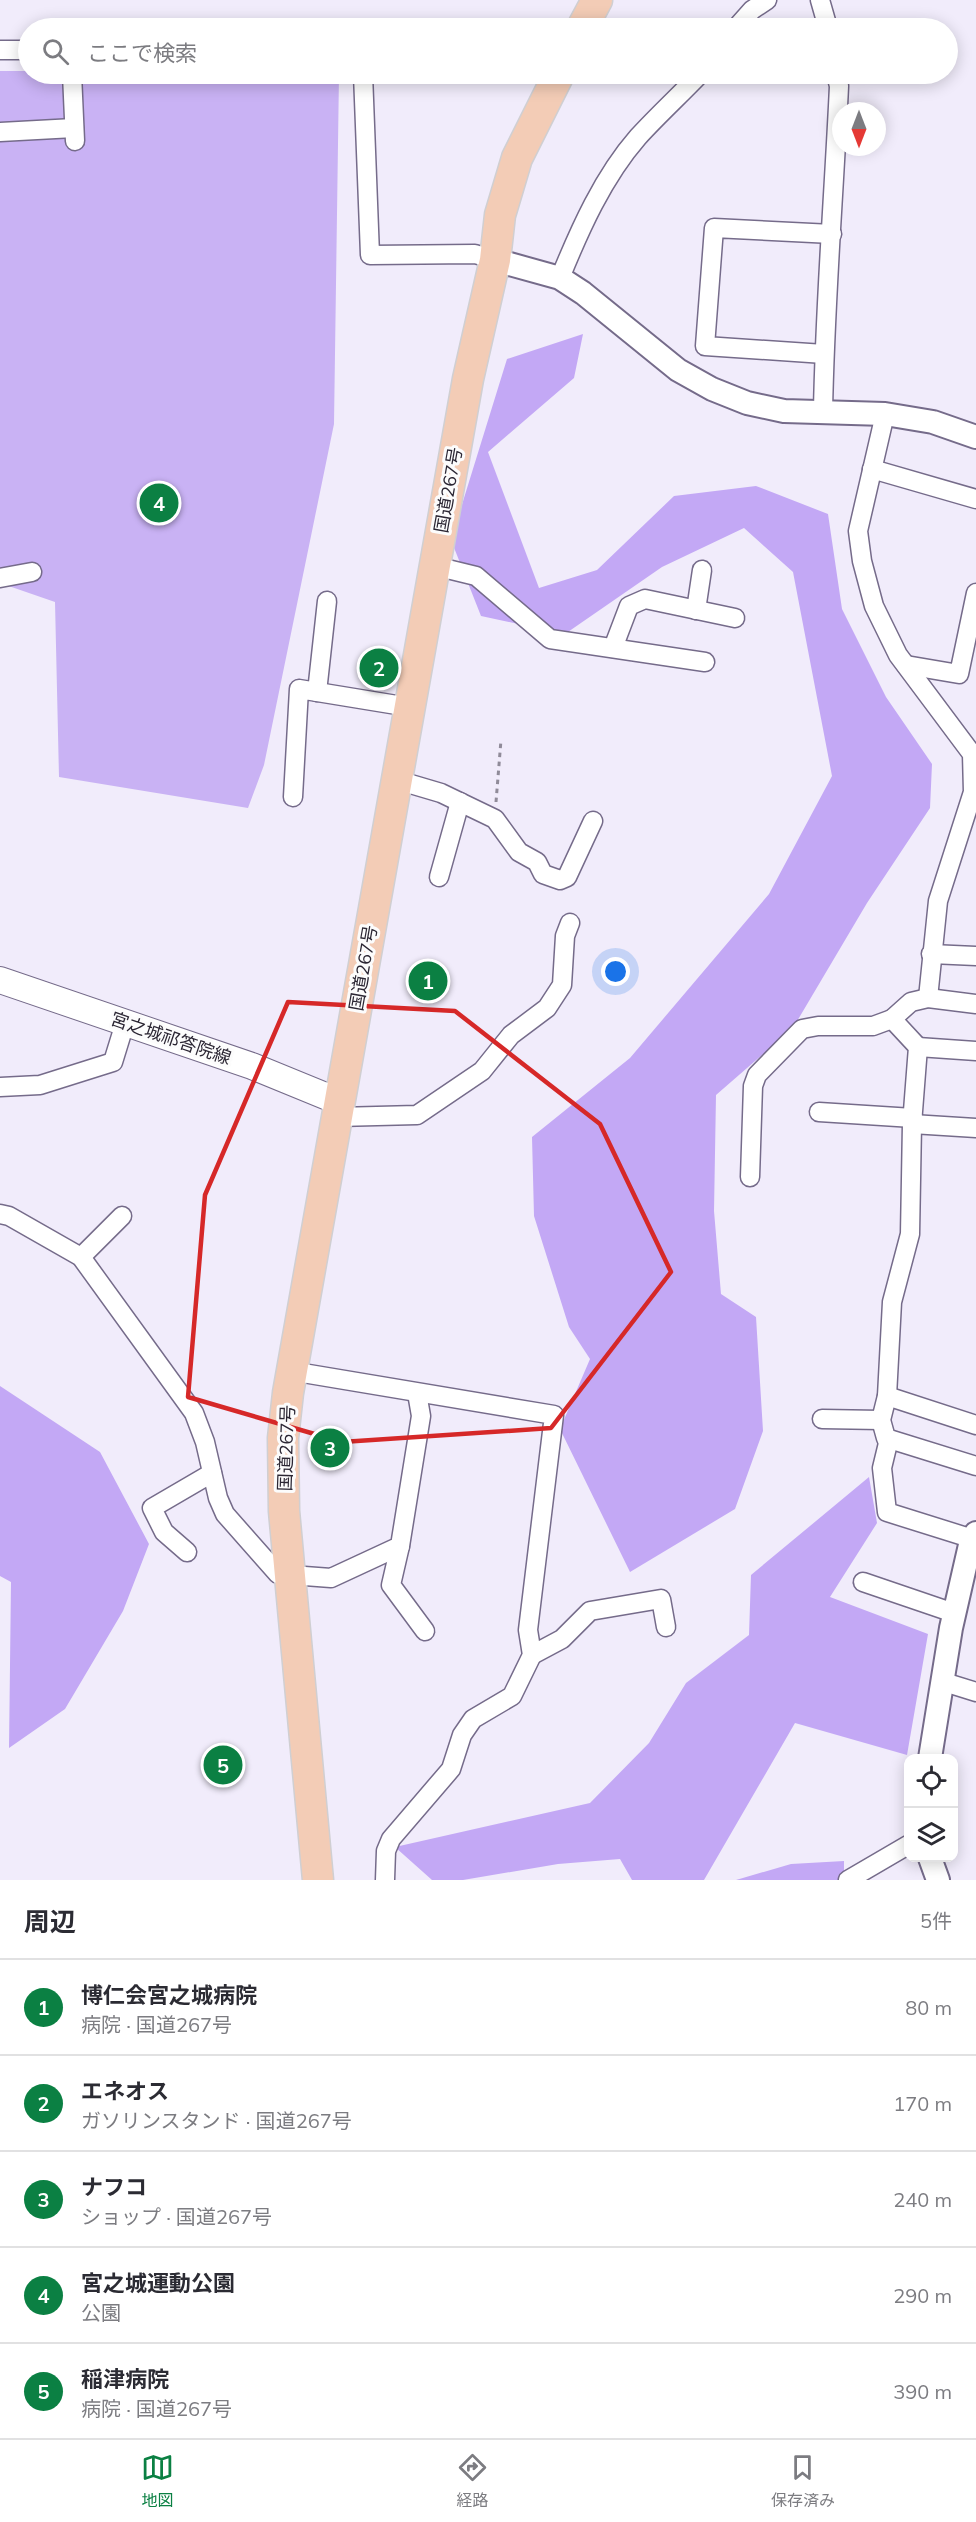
<!DOCTYPE html>
<html lang="ja">
<head>
<meta charset="utf-8">
<style>
	:root { --surface:#fff; --page:#f7f7f7; --text:#2b2b33; --muted:#7c7c81; --line:#e1e1e2; --accent:#0b8043 }
	body { margin:0; font-family:Mulish,"Noto Sans JP",sans-serif; background:var(--page); color:var(--text) }
	.controls { position:absolute; right:18px; bottom:18px; display:grid; overflow:hidden; border-radius:12px; box-shadow:0 3px 15px #0003 }
	.controls button { width:54px; height:54px; display:grid; place-items:center; padding:0; border:0; border-bottom:2px solid var(--line); background:var(--surface); color:var(--text); font:30px sans-serif }
	.compass { position:absolute; left:832px; top:102px; width:54px; height:54px; border-radius:50%; background:var(--surface); box-shadow:0 3px 15px #0003; rotate:180deg }
	.you { position:absolute; left:616px; top:972px; width:21px; height:21px; margin:-15px; border:4px solid #fff; border-radius:50%; background:#1a73e8; box-shadow:0 0 0 9px #1a73e833 }
	.badge { display:grid; place-items:center; width:39px; height:39px; border-radius:50%; background:var(--accent); color:#fff; font-size:20px; font-weight:700 }
	.pin { position:absolute; translate:-50% -50%; border:3px solid #fff; box-shadow:0 2px 6px #0006 }
	.list { margin:0; padding:0; list-style:none }
	h2 { display:flex; justify-content:space-between; align-items:center; height:78px; margin:0; padding:0 24px; font-size:26px }
	h2 small { font-size:20px; font-weight:400; color:var(--muted) }
	.list li { display:grid; grid-template-columns:39px 1fr auto; gap:18px; align-items:center; box-sizing:border-box; height:96px; padding:0 24px; border-top:2px solid var(--line) }
	.list b { display:block; font-size:22px; white-space:nowrap }
	.list p { margin:0; font-size:20px; white-space:nowrap; color:var(--muted) }
	.list em { font-size:20px; font-style:normal; color:var(--muted) }
	.icon { flex:none; width:33px; height:33px; fill:none; stroke:currentColor; stroke-width:2; stroke-linecap:round; stroke-linejoin:round }
	.map { position:relative; flex:none; width:976px; height:1880px; overflow:hidden }
	.search { position:absolute; background:var(--surface); box-shadow:0 3px 15px #0003; left:18px; right:18px; top:18px; height:66px; display:flex; align-items:center; gap:15px; box-sizing:border-box; padding:0 21px; border-radius:33px; color:var(--muted); font-size:22px }
	.sheet { height:558px; background:var(--surface) }
	nav { display:flex; justify-content:space-around; align-items:center; box-sizing:border-box; height:84px; border-top:2px solid var(--line); background:var(--surface); font-size:16px; color:var(--muted) }
	nav a { display:grid; justify-items:center; gap:3px }
	nav .on { color:var(--accent) }
	.map>svg:first-child { display:block }
	.green { fill:#c9b2f4 }
	.forest { fill:#c3a8f5 }
	.lines { fill:none; stroke-linecap:round; stroke-linejoin:round }
	.minor-casing { stroke:#756b8a; stroke-width:21 }
	.tertiary-casing { stroke:#756b8a; stroke-width:26 }
	.secondary-casing { stroke:#756b8a; stroke-width:28 }
	.trunk-casing { stroke:#d0cfd2; stroke-width:33 }
	.path { stroke:#908b99; stroke-width:3; stroke-dasharray:4.5 4.5; stroke-linecap:butt }
	.minor { stroke:#fff; stroke-width:18 }
	.tertiary { stroke:#fff; stroke-width:22 }
	.secondary { stroke:#fff; stroke-width:26 }
	.trunk { stroke:#f3ccb6; stroke-width:30 }
	.marked { fill:none; stroke:#d62828; stroke-width:4.5; stroke-linejoin:round }
	.labels { text-anchor:middle; dominant-baseline:central; stroke-width:6; stroke-linejoin:round; paint-order:stroke }
	.street-label { font-size:18px; fill:#2b2633; stroke:#fcfcfc }
</style>
</head>
<body>
<div class="map">
<svg width="976" height="1880" viewBox="0 0 976 1880">
	<rect width="100%" height="100%" fill="#f1ecfb"/>
	<!-- green -->
	<path class="green" d="M0 71H28V74H339L334 424 264 765 248 808 59 777 55 602 0 583Z"/>
	<!-- forest -->
	<g class="forest">
		<path d="M583 334 574 378 488 452 539 588 597 570 674 496 756 486 828 514 842 609 886 697 932 764 930 808 867 903 793 1028 716 1095 714 1211 721 1294 756 1317 763 1431 735 1509 630 1572 560 1429 590 1359 569 1327 534 1216 532 1137 630 1058 769 894 832 776 793 572 744 528 662 567 565 634 481 616 451 540 507 359Z"/>
		<path d="M0 1386 100 1452 149 1544 123 1611 65 1709 9 1748 11 1582 0 1576Z"/>
		<path d="M869 1477 877 1523 830 1597 928 1634 907 1755 795 1723 704 1880H632L620 1859 558 1864 463 1880H432L395 1847 590 1803 649 1743 686 1683 749 1635 751 1575Z"/>
		<path d="M844 1861V1880H736L791 1864Z"/>
	</g>
	<g class="lines">
		<!-- minor casing -->
		<g class="minor-casing">
			<g id="minor">
				<path d="M820 0 828 28"/>
				<path d="M736 28 752 10 767 0"/>
				<path d="M0 50H28"/>
				<path d="M72 74 75 141"/>
				<path d="M363 74 370 255 475 254 495 260"/>
				<path d="M0 132 74 128"/>
				<path d="M560 278C580 229 603 177 638 137 658 115 680 95 700 74"/>
				<path d="M824 354 705 346 714 228 832 234"/>
				<path d="M823 411C825 302 834 194 839 86L836 74"/>
				<path d="M885 414 858 531 862 561 874 606 898 655 972 754 973 792 938 901 928 998"/>
				<path d="M872 469 976 499"/>
				<path d="M435 566 476 576 550 639 705 662"/>
				<path d="M0 578 32 572"/>
				<path d="M696 610 702 570"/>
				<path d="M613 648 629 606 645 599 735 618"/>
				<path d="M906 665 959 674 976 593"/>
				<path d="M317 692 327 601"/>
				<path d="M397 780 441 793 495 819 519 852 537 862 543 874 560 880 567 877 593 821"/>
				<path d="M293 797 299 689 409 707"/>
				<path d="M439 877 460 802"/>
				<path d="M931 954 976 956"/>
				<path d="M976 1004 928 998 911 1002 892 1019 918 1047 912 1124 910 1234 892 1302 887 1396 881 1420 886 1438 976 1466"/>
				<path d="M918 1047 976 1051"/>
				<path d="M0 1087 40 1085 113 1062 125 1023"/>
				<path d="M819 1112 913 1118"/>
				<path d="M337 1117 417 1115 482 1071 511 1035 547 1008 562 985 565 936 570 923"/>
				<path d="M912 1124 976 1128"/>
				<path d="M750 1177 753 1086 757 1075 802 1029 818 1026H873L892 1019"/>
				<path d="M0 1214 9 1216 81 1257 194 1413 205 1442 218 1498 225 1514 278 1574 331 1578 400 1546 421 1416 417 1393"/>
				<path d="M81 1257 122 1216"/>
				<path d="M291 1371 554 1415 528 1630 532 1655 512 1696 473 1719 462 1735 451 1769 391 1839 386 1851 385 1880"/>
				<path d="M887 1396 976 1425"/>
				<path d="M822 1419 881 1420"/>
				<path d="M889 1439 882 1468 887 1512 973 1539"/>
				<path d="M400 1546 391 1585 425 1631"/>
				<path d="M187 1552 164 1532 152 1508 212 1473"/>
				<path d="M863 1582 954 1613"/>
				<path d="M532 1655 562 1639 590 1611 661 1599 666 1627"/>
				<path d="M944 1682 976 1692"/>
				<path d="M848 1880 908 1845"/>
			</g>
		</g>
		<!-- tertiary casing -->
		<g class="tertiary-casing">
			<g id="tertiary">
				<path d="M495 260 560 278 583 293 678 370 712 389 747 403 784 411 885 414 933 422 976 437"/>
				<path d="M930 1758 951 1628 970 1545 976 1533"/>
				<path d="M930 1858 938 1880"/>
			</g>
		</g>
		<!-- secondary casing -->
		<g class="secondary-casing">
			<path id="secondary" d="M0 980 252 1066 340 1102"/>
		</g>
		<!-- trunk casing -->
		<g class="trunk-casing">
			<g id="trunk">
				<path d="M582 28 597 0"/>
				<path d="M318 1880 284 1511 283 1438 288 1393 468 379 495 260 500 215 517 158 559 74"/>
			</g>
		</g>
		<!-- path -->
		<path class="path" d="M496 802 501 740"/>
		<!-- minor -->
		<use href="#minor" class="minor"/>
		<!-- tertiary -->
		<use href="#tertiary" class="tertiary"/>
		<!-- secondary -->
		<use href="#secondary" class="secondary"/>
		<!-- trunk -->
		<use href="#trunk" class="trunk"/>
	</g>
	<!-- marked area -->
	<path class="marked" d="M288 1002 455 1011 600 1124 671 1272 551 1428 342 1442 188 1397 205 1195Z"/>
	<g class="labels">
		<!-- street labels -->
		<g class="street-label">
			<text transform="translate(448 490) rotate(-80)">国道267号</text>
			<text transform="translate(363 968) rotate(-80)">国道267号</text>
			<text transform="translate(171 1038) rotate(19)">宮之城祁答院線</text>
			<text transform="translate(286 1448) rotate(-88)">国道267号</text>
		</g>
	</g>
</svg>
<div class="controls">
<button><svg class="icon" aria-label="locate" viewBox="0 0 24 24"><circle cx="12" cy="12" r="6"/><path d="M12 2v4M12 18v4M2 12h4M18 12h4"/></svg></button>
<button><svg class="icon" aria-label="layers" viewBox="0 0 24 24"><path d="M12 4l9 5-9 5-9-5zM3 14l9 5 9-5"/></svg></button>
</div>
<svg class="compass" viewBox="-18 -18 36 36"><path d="M0-13l5 13h-10z" fill="#e53935"/><path d="M0 13l5-13h-10z" fill="#7c7c81"/></svg>
<div class="you"></div>
<div class="pin badge" style="left:428px;top:981px">1</div>
<div class="pin badge" style="left:379px;top:668px">2</div>
<div class="pin badge" style="left:330px;top:1448px">3</div>
<div class="pin badge" style="left:159px;top:503px">4</div>
<div class="pin badge" style="left:223px;top:1765px">5</div>
<div class="search"><svg class="icon" aria-label="search" viewBox="0 0 24 24"><circle cx="10" cy="10" r="6"/><path d="M15 15l6 6"/></svg>ここで検索</div>
</div>
<section class="sheet">
<h2>周辺<small>5件</small></h2>
<ul class="list">
<li><span class="badge">1</span><div><b>博仁会宮之城病院</b><p>病院 · 国道267号</p></div><em>80 m</em></li>
<li><span class="badge">2</span><div><b>エネオス</b><p>ガソリンスタンド · 国道267号</p></div><em>170 m</em></li>
<li><span class="badge">3</span><div><b>ナフコ</b><p>ショップ · 国道267号</p></div><em>240 m</em></li>
<li><span class="badge">4</span><div><b>宮之城運動公園</b><p>公園</p></div><em>290 m</em></li>
<li><span class="badge">5</span><div><b>稲津病院</b><p>病院 · 国道267号</p></div><em>390 m</em></li>
</ul>
</section>
<nav>
<a class="on"><svg class="icon" aria-label="map" viewBox="0 0 24 24"><path d="M3 6l6-2 6 2 6-2v14l-6 2-6-2-6 2zM9 4v14M15 6v14"/></svg>地図</a>
<a><svg class="icon" aria-label="directions" viewBox="0 0 24 24"><path d="M12 3l9 9-9 9-9-9zM9 14v-3h6M13 9l2 2-2 2"/></svg>経路</a>
<a><svg class="icon" aria-label="saved" viewBox="0 0 24 24"><path d="M7 4h10v16l-5-4-5 4z"/></svg>保存済み</a>
</nav>
</body>
</html>
